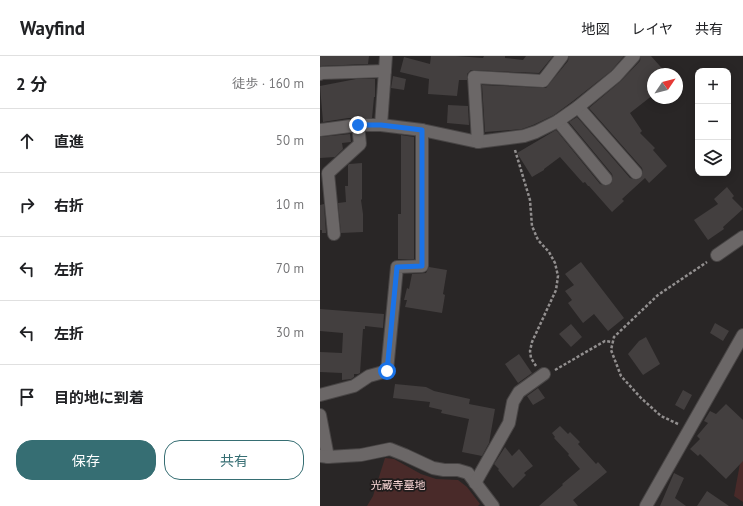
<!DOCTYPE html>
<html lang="ja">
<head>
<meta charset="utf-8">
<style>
	:root { --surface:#fff; --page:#f6f6f6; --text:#202124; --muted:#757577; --line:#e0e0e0; --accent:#366e73 }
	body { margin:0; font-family:"PT Sans","Noto Sans JP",sans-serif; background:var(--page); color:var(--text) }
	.controls { position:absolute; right:12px; top:12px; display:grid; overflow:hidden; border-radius:8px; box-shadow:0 2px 10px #0003 }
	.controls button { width:36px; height:36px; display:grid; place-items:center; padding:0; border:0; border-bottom:1px solid var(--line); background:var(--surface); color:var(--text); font:20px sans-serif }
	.compass { position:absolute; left:327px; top:12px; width:36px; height:36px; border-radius:50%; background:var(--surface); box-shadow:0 2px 10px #0003; rotate:55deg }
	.stop { position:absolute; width:12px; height:12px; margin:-9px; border:3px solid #1a73e8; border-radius:50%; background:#fff }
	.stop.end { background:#1a73e8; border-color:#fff; box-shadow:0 1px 4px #0008 }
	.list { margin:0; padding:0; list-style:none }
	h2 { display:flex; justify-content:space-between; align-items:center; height:52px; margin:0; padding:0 16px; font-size:17px }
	h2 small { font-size:13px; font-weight:400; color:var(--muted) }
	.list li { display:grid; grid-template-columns:26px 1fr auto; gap:12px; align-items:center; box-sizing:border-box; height:64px; padding:0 16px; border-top:1px solid var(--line) }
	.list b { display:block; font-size:15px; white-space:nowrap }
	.list em { font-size:13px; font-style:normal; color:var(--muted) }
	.actions { display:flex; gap:8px; padding:12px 16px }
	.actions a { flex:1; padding:9px 0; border:1px solid var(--accent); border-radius:16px; text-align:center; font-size:14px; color:var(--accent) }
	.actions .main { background:var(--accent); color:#fff }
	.icon { flex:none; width:22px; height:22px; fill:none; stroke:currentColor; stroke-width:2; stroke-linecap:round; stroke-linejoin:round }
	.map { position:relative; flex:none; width:423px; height:450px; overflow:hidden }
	header { display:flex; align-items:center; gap:24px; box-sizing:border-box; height:56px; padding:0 20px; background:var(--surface); border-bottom:1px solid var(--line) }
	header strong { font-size:19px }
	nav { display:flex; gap:22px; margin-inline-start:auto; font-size:14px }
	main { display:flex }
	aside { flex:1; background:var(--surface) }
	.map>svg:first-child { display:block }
	.green { fill:#492a29 }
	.building { fill:#433f3f }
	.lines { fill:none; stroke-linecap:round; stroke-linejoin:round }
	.minor-casing { stroke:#484545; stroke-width:14 }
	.path { stroke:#928f8f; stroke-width:2.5; stroke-dasharray:3 2; stroke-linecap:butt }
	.minor { stroke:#6b6767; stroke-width:12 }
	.route { stroke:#1a73e8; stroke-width:5 }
	.labels { text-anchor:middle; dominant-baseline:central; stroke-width:3.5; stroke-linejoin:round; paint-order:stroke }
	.park-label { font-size:11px; fill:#fad7d6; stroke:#201c1c }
</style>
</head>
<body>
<header>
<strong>Wayfind</strong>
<nav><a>地図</a><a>レイヤ</a><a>共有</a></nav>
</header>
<main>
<aside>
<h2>2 分<small>徒歩 · 160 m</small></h2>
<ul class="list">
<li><svg class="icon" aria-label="ahead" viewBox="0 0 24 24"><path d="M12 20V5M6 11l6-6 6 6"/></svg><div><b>直進</b></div><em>50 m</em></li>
<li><svg class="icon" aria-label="right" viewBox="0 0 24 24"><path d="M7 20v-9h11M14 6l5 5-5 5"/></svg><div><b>右折</b></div><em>10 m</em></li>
<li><svg class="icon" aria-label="left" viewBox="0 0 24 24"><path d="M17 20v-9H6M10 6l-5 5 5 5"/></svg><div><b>左折</b></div><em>70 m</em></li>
<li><svg class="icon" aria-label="left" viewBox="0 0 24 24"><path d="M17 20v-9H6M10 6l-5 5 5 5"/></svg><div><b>左折</b></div><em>30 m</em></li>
<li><svg class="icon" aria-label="arrive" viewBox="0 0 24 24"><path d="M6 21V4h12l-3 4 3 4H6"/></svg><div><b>目的地に到着</b></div></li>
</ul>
<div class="actions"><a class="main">保存</a><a>共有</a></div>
</aside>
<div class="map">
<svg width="423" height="450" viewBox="0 0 423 450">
	<rect width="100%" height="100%" fill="#292626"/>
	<!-- green -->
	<g class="green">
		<path d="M423 399V446L414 440 421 402Z"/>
		<path d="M65 402 74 403 101 418 116 423 138 424 147 431 160 448 158 450H47L53 440Z"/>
	</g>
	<!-- building -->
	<g class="building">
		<path d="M0 0H49L48 8 0 10Z"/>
		<path d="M111 0H136L163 2 164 0H185V2L203 4 206 0H233L219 17 151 14 147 18V24H139L137 40 108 38 109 23 80 16 84 1 110 8Z"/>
		<path d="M249 0H304L291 15 253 45 234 59 213 69 202 73 165 76 162 29 226 32 248 5Z"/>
		<path d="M321 0H331L347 18H333V39L310 57 322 75 320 77 335 92 333 94 347 110 329 127 325 122 302 143 304 145 292 156 269 130H268L265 126 263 127 240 101 224 113V114L212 121 197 97 236 74 280 128 287 130 291 128 293 122 292 118 249 66 257 61 310 122 317 124 321 122 323 116 322 112 269 52 301 25 320 5Z"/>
		<path d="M73 20 86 23 84 34 71 32Z"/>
		<path d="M36 23H55V41H54L52 62H28L3 66 0 30Z"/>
		<path d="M128 49 148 50 149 69 127 67Z"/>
		<path d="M30 78 31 86 22 87 23 93 15 101 0 102V81Z"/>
		<path d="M81 79 94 81V203H78V158H81Z"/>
		<path d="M42 107V143L41 144 43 158V176L21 177 18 147 26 146 25 130H28V109L29 108Z"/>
		<path d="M407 131 414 140 412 142 423 153 403 171 404 173 388 184 374 164 398 148 394 143Z"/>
		<path d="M4 148 6 177H2V174H0V149Z"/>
		<path d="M261 206 304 262 288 275 274 258 263 267 248 247 252 244 245 235 254 229 245 218Z"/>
		<path d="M109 211 127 214 123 238 125 239 122 257 85 251 87 244H84L87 232 89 233 92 218 106 217Z"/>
		<path d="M0 253 64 258 63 272 45 270V273H43L40 317 38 318H34V321L31 323 22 324V317L0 316V296L22 297 23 277 0 275Z"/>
		<path d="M395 267 409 275 403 285 390 277Z"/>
		<path d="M251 268 262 281 251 291 239 278Z"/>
		<path d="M326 281 340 308 323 319 308 298 319 285Z"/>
		<path d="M199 298 212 317 198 327 185 308Z"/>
		<path d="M75 328 106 331 114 335 150 343 149 348 175 353 169 387 162 400 142 396 149 363 121 357 122 354 109 351 110 346 73 342Z"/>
		<path d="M218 332 225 342 213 349 207 340Z"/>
		<path d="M363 334 372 339 364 354 355 349Z"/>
		<path d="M406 348 423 364V405L406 423 380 398 378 400 370 393 380 383 377 380 388 367 384 365 390 355 396 358Z"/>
		<path d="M240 370 248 378 250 376 260 386 258 388 276 408 278 406 287 416 253 444 258 450H219L243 429 242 428 260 413 248 399 249 398 234 382 235 381 232 377Z"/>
		<path d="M185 391 192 400 199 393 213 410 204 417 206 419 193 432 178 414 179 413 174 408Z"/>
		<path d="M354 417 364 422 355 442 366 450H340Z"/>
		<path d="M387 435 409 450H377Z"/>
	</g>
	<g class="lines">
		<!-- minor casing -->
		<g class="minor-casing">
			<g id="minor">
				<path d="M0 18 2 17 65 15"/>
				<path d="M258 51 316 117"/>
				<path d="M238 65 286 123"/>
				<path d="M61 69 66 0"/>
				<path d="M0 74 38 69H61L102 74 158 86 204 80 216 76 238 65 258 51 296 20 314 0"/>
				<path d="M158 86 154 21 223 25 242 0"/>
				<path d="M14 178 8 117 40 88 38 69"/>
				<path d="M397 199 423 181"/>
				<path d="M0 339 34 330 49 320 67 315 77 211 102 210V74"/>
				<path d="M0 359 8 401"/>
				<path d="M0 400 8 401 41 399 70 393 85 399 113 412 124 414H138L148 417 173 450"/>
				<path d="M155 427 189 367 193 346 199 336 224 318"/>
				<path d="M326 450 423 279"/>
			</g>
		</g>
		<!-- path -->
		<g class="path">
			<path d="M195 94 210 144 212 170 218 184 229 196 235 207 238 220 236 234 212 286 210 295 211 302 216 310"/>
			<path d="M235 314 285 285 293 286"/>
			<path d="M358 368 341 360 321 342 301 320 291 294 294 281 338 239 387 206"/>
		</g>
		<!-- minor -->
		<use href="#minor" class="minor"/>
	</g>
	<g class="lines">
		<!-- route -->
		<path class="route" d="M38 69H61L102 74V210L77 211 67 315"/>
	</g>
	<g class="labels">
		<!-- park labels -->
		<g class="park-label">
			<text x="78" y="429">光蔵寺墓地</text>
		</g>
	</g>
</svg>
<div class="controls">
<button>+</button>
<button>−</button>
<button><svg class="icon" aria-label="layers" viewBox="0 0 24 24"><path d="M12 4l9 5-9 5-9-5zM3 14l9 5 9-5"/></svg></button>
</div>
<svg class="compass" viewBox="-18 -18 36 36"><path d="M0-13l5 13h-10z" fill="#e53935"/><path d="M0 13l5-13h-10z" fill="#757577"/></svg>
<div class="stop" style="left:67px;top:315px"></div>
<div class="stop end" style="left:38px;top:69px"></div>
</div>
</main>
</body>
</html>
